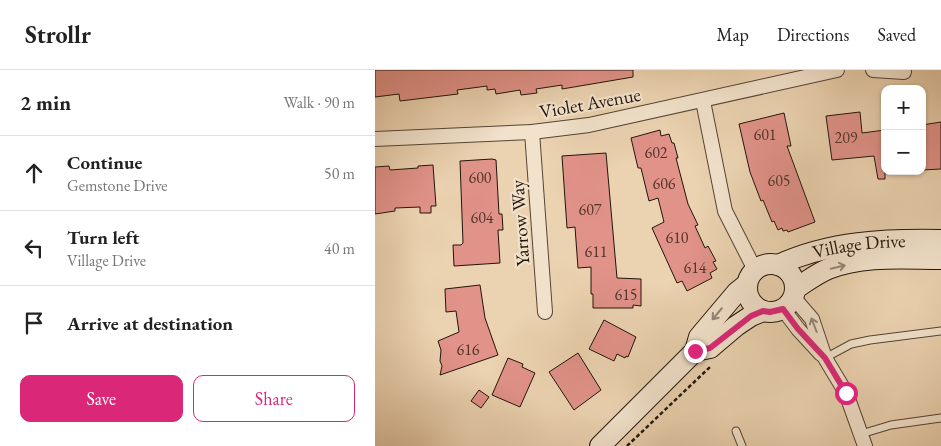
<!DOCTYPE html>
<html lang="en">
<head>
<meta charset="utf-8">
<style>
	:root { --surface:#fff; --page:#f2f2f2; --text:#222; --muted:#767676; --line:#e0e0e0; --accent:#db2777 }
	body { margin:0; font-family:"EB Garamond",serif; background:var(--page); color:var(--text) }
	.controls { position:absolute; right:15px; top:15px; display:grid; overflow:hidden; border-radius:10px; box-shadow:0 1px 4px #0004 }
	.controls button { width:45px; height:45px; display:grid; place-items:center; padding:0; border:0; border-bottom:1px solid var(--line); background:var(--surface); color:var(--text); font:25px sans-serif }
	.stop { position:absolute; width:15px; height:15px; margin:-11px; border:4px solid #db2777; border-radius:50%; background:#fff }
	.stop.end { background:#db2777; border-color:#fff; box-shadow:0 1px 5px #0008 }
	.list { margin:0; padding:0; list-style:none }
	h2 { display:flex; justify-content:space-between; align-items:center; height:65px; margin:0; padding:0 20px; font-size:21px }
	h2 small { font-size:16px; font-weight:400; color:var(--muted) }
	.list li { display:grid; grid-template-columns:32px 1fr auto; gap:15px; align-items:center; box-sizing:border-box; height:75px; padding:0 20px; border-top:1px solid var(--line) }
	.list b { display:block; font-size:19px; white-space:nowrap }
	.list p { margin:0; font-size:16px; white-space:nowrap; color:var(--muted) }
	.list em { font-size:16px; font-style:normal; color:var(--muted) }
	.actions { display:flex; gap:10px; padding:15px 20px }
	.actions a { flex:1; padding:11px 0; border:1px solid var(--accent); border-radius:10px; text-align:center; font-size:18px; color:var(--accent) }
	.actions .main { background:var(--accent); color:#fff }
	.icon { flex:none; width:28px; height:28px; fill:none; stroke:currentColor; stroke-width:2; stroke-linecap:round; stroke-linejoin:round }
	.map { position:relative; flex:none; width:566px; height:376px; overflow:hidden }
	header { display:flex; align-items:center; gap:30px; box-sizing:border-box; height:70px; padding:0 25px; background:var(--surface); border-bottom:1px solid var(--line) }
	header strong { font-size:24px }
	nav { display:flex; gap:28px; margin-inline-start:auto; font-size:18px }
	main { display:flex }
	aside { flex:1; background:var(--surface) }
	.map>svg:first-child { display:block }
	.building { fill:#e19289; stroke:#22150a }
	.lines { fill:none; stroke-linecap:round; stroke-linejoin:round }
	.lane-casing { stroke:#544434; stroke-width:9 }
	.street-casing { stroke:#544434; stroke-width:16 }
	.secondary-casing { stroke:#22150a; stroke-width:22 }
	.path { stroke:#22150a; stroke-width:2.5; stroke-dasharray:4 2.5; stroke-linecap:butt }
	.lane { stroke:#f2e2cc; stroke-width:7 }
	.street { stroke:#f2e2cc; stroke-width:14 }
	.secondary { stroke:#f2e2cc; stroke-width:20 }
	.oneway { stroke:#948675 }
	.route { stroke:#db2777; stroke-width:6 }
	.labels { text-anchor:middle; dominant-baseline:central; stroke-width:4.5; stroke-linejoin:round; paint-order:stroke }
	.number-label { font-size:16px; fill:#52342a }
	.street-label { font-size:19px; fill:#22150a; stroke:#f2e2cc }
</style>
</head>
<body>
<header>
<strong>Strollr</strong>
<nav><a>Map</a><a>Directions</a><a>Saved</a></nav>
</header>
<main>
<aside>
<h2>2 min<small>Walk · 90 m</small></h2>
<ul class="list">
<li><svg class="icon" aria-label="ahead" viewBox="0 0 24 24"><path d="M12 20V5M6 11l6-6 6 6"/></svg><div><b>Continue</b><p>Gemstone Drive</p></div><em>50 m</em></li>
<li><svg class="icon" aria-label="left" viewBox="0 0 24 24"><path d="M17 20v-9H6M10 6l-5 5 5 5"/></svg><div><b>Turn left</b><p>Village Drive</p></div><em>40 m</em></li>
<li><svg class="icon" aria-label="arrive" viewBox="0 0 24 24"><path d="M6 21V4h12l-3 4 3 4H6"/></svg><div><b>Arrive at destination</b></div></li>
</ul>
<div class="actions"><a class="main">Save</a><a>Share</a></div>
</aside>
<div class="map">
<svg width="566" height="376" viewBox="0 0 566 376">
	<rect width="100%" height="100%" fill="#ebd2b0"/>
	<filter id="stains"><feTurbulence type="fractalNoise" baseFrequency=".004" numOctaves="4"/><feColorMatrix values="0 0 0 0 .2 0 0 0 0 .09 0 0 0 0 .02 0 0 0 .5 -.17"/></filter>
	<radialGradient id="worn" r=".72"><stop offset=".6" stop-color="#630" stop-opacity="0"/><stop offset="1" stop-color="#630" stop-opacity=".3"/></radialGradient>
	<!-- building -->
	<g class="building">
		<path d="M0 0H258V7L187 19V15L161 19 162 23 146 25 145 20 121 24 120 19 112 20V16L82 20 83 24 25 31 24 24 0 27Z"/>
		<path d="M485 42 487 63 510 60V109H503L499 86 457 90 451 46Z"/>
		<path d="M409 43 416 76H412L440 152 413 162 412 160 408 161 407 158 403 160 399 151 397 152 388 130 386 131 375 102 364 54Z"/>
		<path d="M566 52V99L547 100V55Z"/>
		<path d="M285 60 286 66 294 64 297 73H299L303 88H301L313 134 323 155 320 156 330 178 333 176 341 191 338 192 342 199 335 203 337 208 312 221 307 211 302 213 277 158 289 152 283 128 274 131 266 98H263L256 68Z"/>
		<path d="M231 83 242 208 266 209V236L258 235V238H218V224H216V197L203 198 200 157 192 158 187 86Z"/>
		<path d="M117 89 121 90 124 144H127L128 160H123L125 193 79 196 78 175H86L88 173 85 91Z"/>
		<path d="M58 95 61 136H56V143H45V137L20 138V141L0 144V97L14 96 15 100 43 98V96Z"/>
		<path d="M105 215 110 248 123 285 65 305 67 296 65 291 66 280 63 271 84 262 81 241 71 242 70 219Z"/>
		<path d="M229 250 261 267 253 287 251 286 250 288 242 284 239 291 214 279Z"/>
		<path d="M203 283 226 320 199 340 174 302Z"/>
		<path d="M133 288 148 294 147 297 160 303 145 337 117 325Z"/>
		<path d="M104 320 114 327 106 338 96 331Z"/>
	</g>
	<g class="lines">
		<!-- lane casing -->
		<g class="lane-casing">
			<g id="lane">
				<path d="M450 288 476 274 495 270 566 261"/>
				<path d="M361 361 367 376"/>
				<path d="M486 364 516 355 566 348"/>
			</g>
		</g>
		<!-- street casing -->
		<g class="street-casing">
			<g id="street">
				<path d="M498 0 529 2"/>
				<path d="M328 31 350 141 380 200"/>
				<path d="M157 62 170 242"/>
				<path d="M0 69 157 62 214 55 462 0"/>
				<path d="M418 227 437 249 450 288 471 323 490 376"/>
				<path d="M408 239 423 259 446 284"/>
			</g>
		</g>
		<!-- secondary casing -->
		<g class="secondary-casing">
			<g id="secondary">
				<circle cx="396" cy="218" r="24"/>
				<path id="s1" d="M403 195C455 171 510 169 566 170"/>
				<path d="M420 219C431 212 441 204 453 199 489 185 529 189 566 189"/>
				<path d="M320 281 335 278 361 256 376 246 388 241"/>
				<path d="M225 376 320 281 324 267 362 222 372 214"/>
			</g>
		</g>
		<!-- path -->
		<path class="path" d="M252 376 336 296"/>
		<!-- lane -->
		<use href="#lane" class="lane"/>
		<!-- street -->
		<use href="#street" class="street"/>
		<!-- secondary -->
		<use href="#secondary" class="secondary"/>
	</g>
	<!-- one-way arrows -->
	<defs><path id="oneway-shaft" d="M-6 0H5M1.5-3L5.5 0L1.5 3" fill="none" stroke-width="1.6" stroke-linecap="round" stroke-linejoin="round" transform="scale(1.25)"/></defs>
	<g class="oneway">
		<use href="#oneway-shaft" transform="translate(463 197) rotate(-14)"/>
		<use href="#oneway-shaft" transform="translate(342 244) rotate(130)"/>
		<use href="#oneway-shaft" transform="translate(439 255) rotate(-111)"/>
	</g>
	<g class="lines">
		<!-- route -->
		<path class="route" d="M320 281 335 278 376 246 388 241 395 242 408 239 423 259 450 288 471 323"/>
	</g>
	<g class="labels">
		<!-- number labels -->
		<g class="number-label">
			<text x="390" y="64">601</text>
			<text x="471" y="67">209</text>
			<text x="281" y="82">602</text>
			<text x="105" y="107">600</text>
			<text x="404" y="110">605</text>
			<text x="289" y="113">606</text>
			<text x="215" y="139">607</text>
			<text x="107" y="147">604</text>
			<text x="302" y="167">610</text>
			<text x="221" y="181">611</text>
			<text x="320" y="197">614</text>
			<text x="251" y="224">615</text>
			<text x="93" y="279">616</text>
		</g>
		<!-- street labels -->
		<g class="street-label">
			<text transform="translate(215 33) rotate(-10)">Violet Avenue</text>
			<text transform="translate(145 153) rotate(-94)">Yarrow Way</text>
			<text stroke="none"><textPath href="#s1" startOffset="84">Village Drive</textPath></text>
		</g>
	</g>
	<rect width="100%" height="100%" filter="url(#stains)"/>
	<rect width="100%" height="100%" fill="url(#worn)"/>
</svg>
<div class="controls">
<button>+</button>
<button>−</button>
</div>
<div class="stop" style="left:471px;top:323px"></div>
<div class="stop end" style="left:320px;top:281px"></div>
</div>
</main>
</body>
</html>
